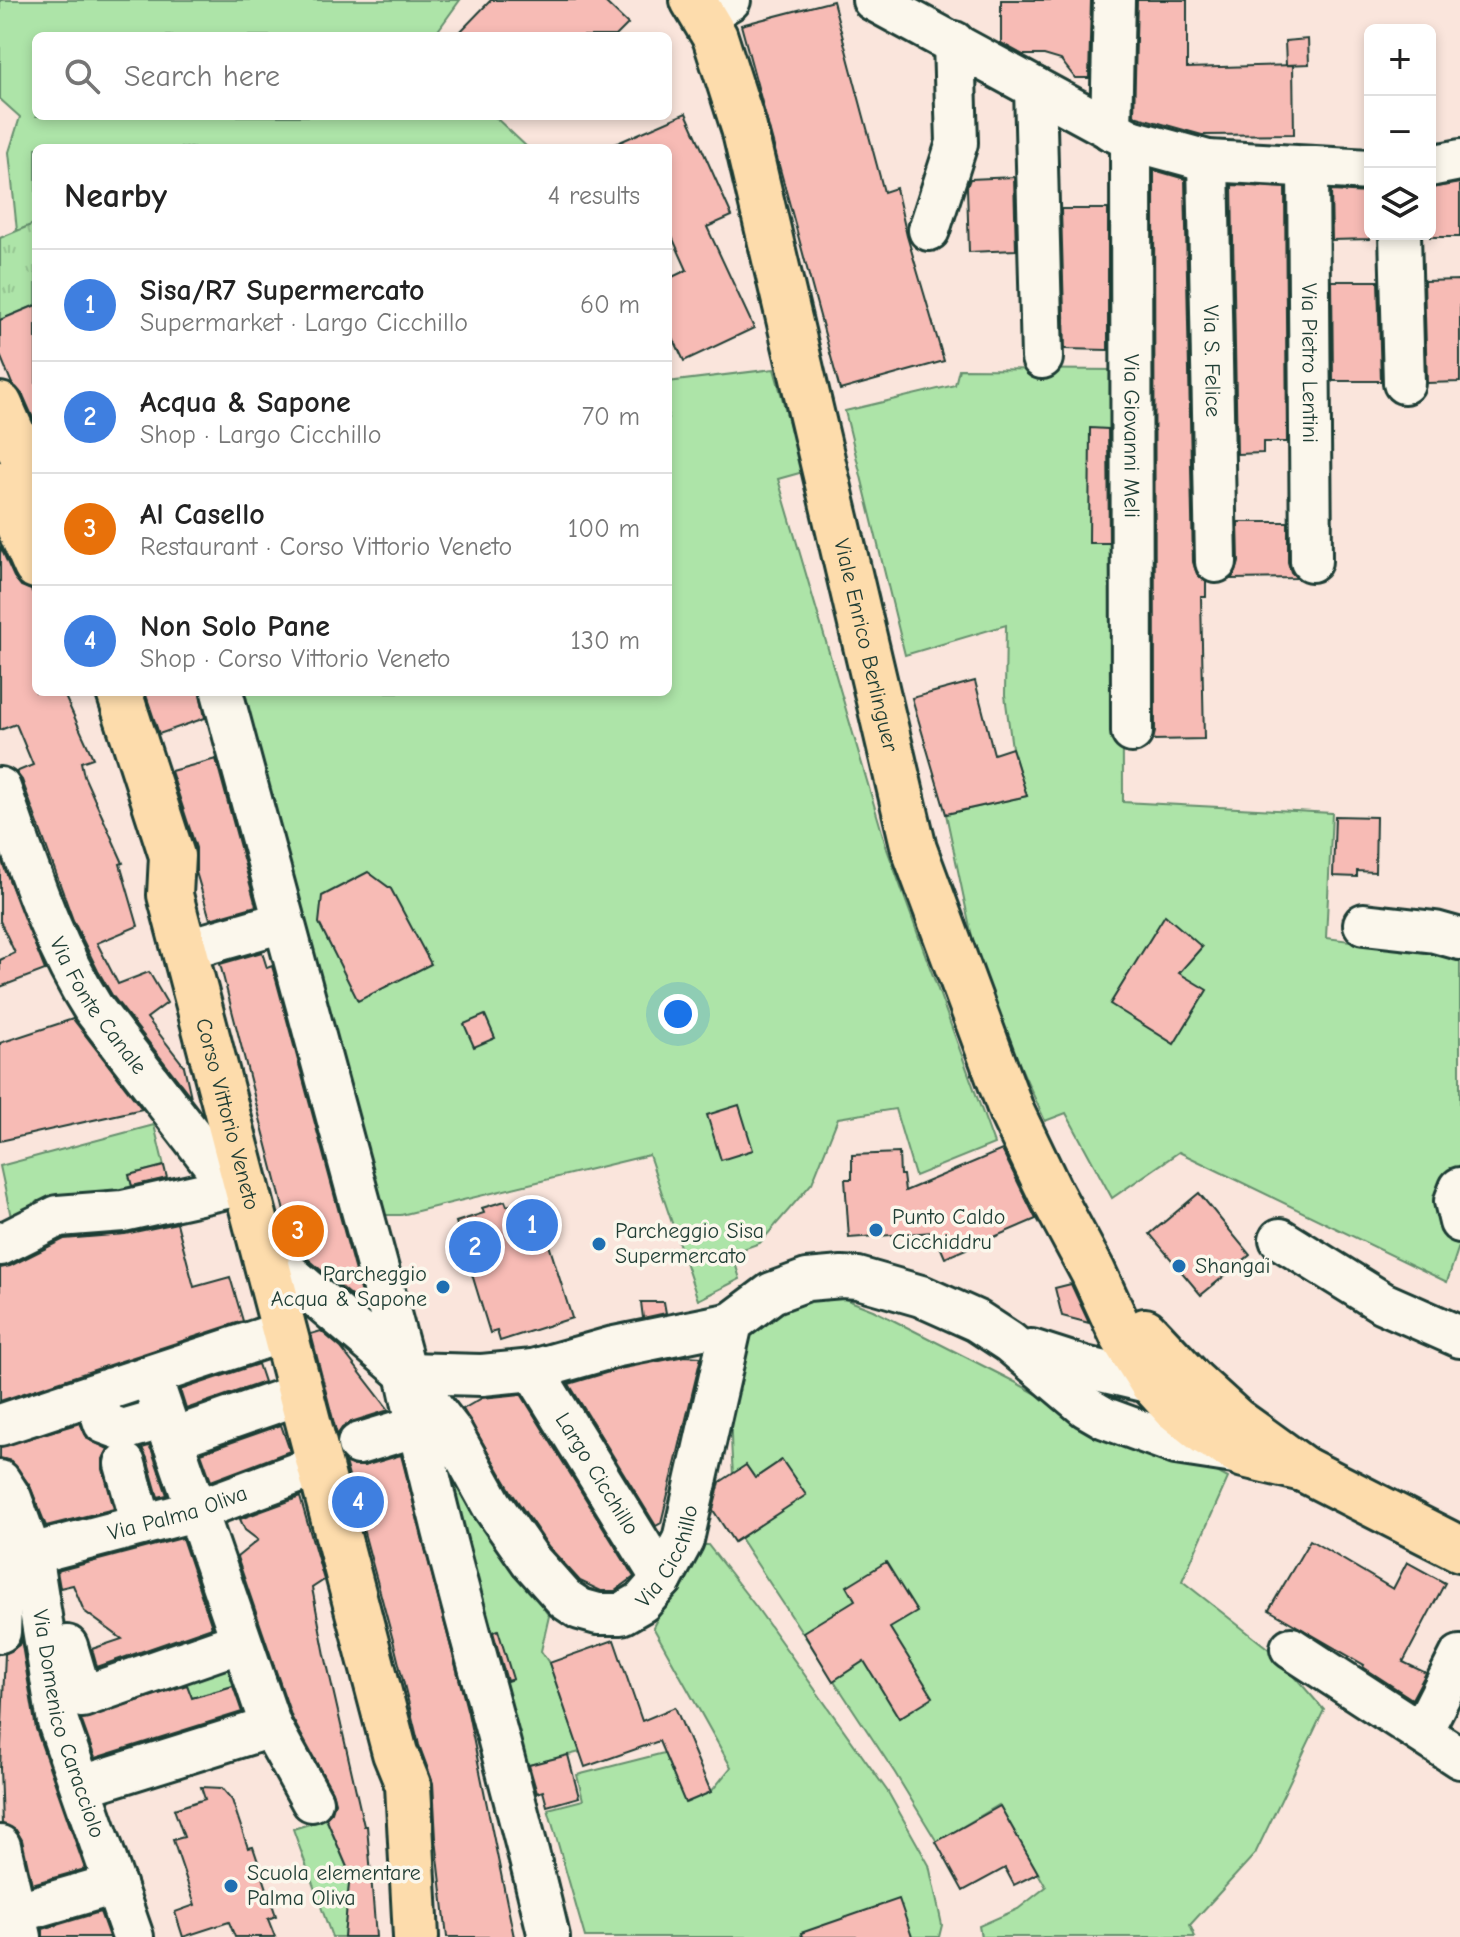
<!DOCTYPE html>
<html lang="en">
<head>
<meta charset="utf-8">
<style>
	:root { --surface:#fff; --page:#f6f6f6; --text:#222; --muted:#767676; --line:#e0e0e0; --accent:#1f6fb2 }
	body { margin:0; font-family:"Comic Neue",sans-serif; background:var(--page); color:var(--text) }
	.controls { position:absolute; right:24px; top:24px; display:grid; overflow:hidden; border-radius:12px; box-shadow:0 4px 12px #0003 }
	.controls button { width:72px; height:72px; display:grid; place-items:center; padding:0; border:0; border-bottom:2px solid var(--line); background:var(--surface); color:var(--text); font:40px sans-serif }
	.you { position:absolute; left:678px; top:1014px; width:28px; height:28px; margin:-20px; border:6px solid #fff; border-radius:50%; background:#1a73e8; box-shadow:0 0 0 12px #1a73e833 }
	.badge { display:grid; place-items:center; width:52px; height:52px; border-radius:50%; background:var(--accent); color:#fff; font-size:26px; font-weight:700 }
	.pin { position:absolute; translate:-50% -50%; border:4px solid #fff; box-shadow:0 2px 8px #0006 }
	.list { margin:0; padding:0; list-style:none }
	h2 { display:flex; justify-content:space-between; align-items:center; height:104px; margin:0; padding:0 32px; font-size:34px }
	h2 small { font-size:26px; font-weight:400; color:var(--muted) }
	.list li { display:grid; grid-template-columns:52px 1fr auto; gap:24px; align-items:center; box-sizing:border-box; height:112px; padding:0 32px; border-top:2px solid var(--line) }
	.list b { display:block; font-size:30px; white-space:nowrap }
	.list p { margin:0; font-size:26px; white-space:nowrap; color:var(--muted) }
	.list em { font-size:26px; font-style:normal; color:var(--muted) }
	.icon { flex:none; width:44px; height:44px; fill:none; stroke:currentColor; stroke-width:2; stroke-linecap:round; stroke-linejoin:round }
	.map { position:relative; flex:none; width:1460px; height:1937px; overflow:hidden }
	.search { position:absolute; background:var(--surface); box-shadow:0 4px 12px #0003; left:32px; top:32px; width:640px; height:88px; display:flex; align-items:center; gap:20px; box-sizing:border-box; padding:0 28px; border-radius:12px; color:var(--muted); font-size:30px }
	.panel { position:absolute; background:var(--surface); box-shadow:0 4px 12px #0003; left:32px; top:144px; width:640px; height:552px; border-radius:12px }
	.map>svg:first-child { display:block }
	.green { fill:#ade4a8; stroke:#66906e; stroke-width:2 }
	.park { fill:url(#park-tufts); stroke:#66906e; stroke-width:2 }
	.building { fill:#f7bbb5; stroke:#1f3d34; stroke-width:2 }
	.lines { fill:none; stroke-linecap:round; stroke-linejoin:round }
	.minor-casing { stroke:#1f3d34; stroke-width:46 }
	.major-casing { stroke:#1f3d34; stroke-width:50 }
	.minor { stroke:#fbf7ec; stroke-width:40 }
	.major { stroke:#fddcac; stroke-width:44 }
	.poi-dot { fill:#1f6fb2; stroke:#fbf7ec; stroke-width:3 }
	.labels { text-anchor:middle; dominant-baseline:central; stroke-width:7; stroke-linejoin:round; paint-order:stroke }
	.street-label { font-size:22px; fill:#1f3d34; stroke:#fbf7ec }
	.poi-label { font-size:22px; fill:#1f3d34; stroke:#fbf7ec; text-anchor:start }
</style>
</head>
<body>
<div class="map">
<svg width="1460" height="1937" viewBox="0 0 1460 1937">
	<defs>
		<pattern id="park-tufts" width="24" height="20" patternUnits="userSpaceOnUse" patternTransform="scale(2)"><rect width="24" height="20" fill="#ade4a8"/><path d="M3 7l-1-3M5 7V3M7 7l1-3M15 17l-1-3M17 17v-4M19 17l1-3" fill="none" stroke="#94c491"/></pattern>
	</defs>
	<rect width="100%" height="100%" fill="#fae5dc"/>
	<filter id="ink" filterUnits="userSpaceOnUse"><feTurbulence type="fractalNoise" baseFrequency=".0125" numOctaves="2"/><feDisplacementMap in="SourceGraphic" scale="16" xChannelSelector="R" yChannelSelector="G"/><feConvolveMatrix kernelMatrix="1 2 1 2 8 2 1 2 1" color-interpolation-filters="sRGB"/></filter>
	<g filter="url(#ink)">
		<!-- green -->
		<g class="green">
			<path d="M0 0H460L434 36H36V116H494L528 148H36V223L17 231 9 152 20 117 0 99Z"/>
			<path d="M774 369 803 472 778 479 887 849 994 1144 915 1176 895 1109 838 1118 812 1183 760 1243 732 1253 740 1279 698 1300 649 1155 401 1215H385L368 1201 222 692H668V382Z"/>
			<path d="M959 369 1122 370 1123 802 1332 813 1326 938 1451 954 1460 959V1243L1447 1282 1179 1152 1112 1198 1066 1113 1045 1121 981 979 946 814 1027 796 1012 748 1005 695 1006 625 905 655 845 411 955 385Z"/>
			<path d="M154 1125 164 1166 129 1175 137 1205 14 1231 0 1166Z"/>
			<path d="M822 1297 845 1299 873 1310 1013 1381 1113 1436 1215 1471 1228 1478 1182 1581 1275 1654 1324 1710 1255 1854 1190 1925 1195 1937H981L979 1926 1018 1909 1046 1887 999 1805 937 1842 895 1773 740 1538 805 1495 782 1460 755 1478 746 1465 733 1474C730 1435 725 1345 759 1320 776 1307 802 1301 822 1297Z"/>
			<path d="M442 1454 490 1534 549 1616 541 1651 549 1663 580 1752 525 1766Z"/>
			<path d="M699 1545H708L757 1608 888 1792 929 1865 942 1925 939 1937H585L548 1809 583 1800 577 1775 664 1753 686 1803 711 1792 731 1767 653 1627 692 1550Z"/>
			<path d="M225 1654 243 1683 192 1698 181 1668Z"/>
			<path d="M326 1819 350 1874 344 1937H332L293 1829Z"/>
		</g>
		<!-- park -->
		<path class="park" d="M36 223V305L0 320V238Z"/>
		<!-- building -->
		<g class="building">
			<path d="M491 0H603L628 24 616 36H456Z"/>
			<path d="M1001 0H1091L1089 78H1075L1061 60 1044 55H1023L1001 43Z"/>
			<path d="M1137 0H1187V68L1293 65 1294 134 1202 135 1134 116Z"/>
			<path d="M833 1 884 192 896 188 907 236 944 361 840 390 741 25Z"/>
			<path d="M1308 39 1309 64 1286 65 1285 41Z"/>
			<path d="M686 113 732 216 707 227 754 328 684 361 668 327V279L687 270 668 228V148H606Z"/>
			<path d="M1154 170 1185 179 1193 562 1197 574 1206 582V597H1201L1204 739 1153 740 1155 732Z"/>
			<path d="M1014 177 1016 250 969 252 967 187 970 179Z"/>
			<path d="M1460 183V237H1430V188Z"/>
			<path d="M1232 185 1285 188 1287 442H1263V453L1237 454Z"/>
			<path d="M1331 191 1370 193V239L1332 240Z"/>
			<path d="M1061 209H1108V350L1065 349Z"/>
			<path d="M1460 280V382L1427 383 1424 281Z"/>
			<path d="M1332 281H1378L1381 381H1333Z"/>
			<path d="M36 305V425L23 395 12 384 0 355V320Z"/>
			<path d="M1090 428 1108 429 1109 543H1089Z"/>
			<path d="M1238 522H1288V562L1291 572 1297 578 1231 579 1236 572 1239 562Z"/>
			<path d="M0 546 14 577 21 586 31 590 36 598V692H63L93 758 81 762 84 776 123 863 120 864 138 926 97 943 118 984 149 972 167 1003 147 1018 184 1066 191 1097 112 995 98 971 73 920 22 780 16 772 33 765 16 724 0 730Z"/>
			<path d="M975 681 994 754 1012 748 1027 796 946 814 912 698Z"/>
			<path d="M145 692H200L205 718 159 734Z"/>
			<path d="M216 759 256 906 210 919 196 872V848L171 771Z"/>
			<path d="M1335 816 1376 817 1375 872 1357 871V877L1333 876Z"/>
			<path d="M0 857 45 970 0 987V960L15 953 0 921Z"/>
			<path d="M368 872 391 889 431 964 358 1001 319 923 322 896Z"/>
			<path d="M1165 915 1202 947 1179 973 1207 990 1174 1044 1110 1004Z"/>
			<path d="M262 952 267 968 272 966 277 983 363 1301 358 1302 293 1246 220 964Z"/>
			<path d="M485 1015 495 1038 474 1047 464 1024Z"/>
			<path d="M73 1019 142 1109 0 1141V1043Z"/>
			<path d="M739 1105 753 1150 721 1160 707 1115Z"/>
			<path d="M1002 1150 1036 1219 945 1258 934 1232 849 1238 845 1179H852V1155L899 1153 900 1175H903L905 1191Z"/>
			<path d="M164 1166 167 1178 132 1186 129 1175Z"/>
			<path d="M1199 1193 1250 1255 1201 1295 1150 1234Z"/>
			<path d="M534 1197 572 1318 500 1341 497 1331 490 1333 456 1222 484 1213 482 1208 505 1201 507 1206Z"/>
			<path d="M177 1223 194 1287 230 1277 243 1321 0 1401V1268L10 1266 64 1239 125 1234Z"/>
			<path d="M1071 1284 1089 1323 1062 1316 1055 1288Z"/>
			<path d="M641 1302H664L666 1313 643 1318Z"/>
			<path d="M321 1331 341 1348 389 1410 351 1422 342 1428 337 1435 311 1334Z"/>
			<path d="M685 1356 701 1357 661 1523 656 1526 569 1384 619 1369Z"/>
			<path d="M258 1364 264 1382 186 1409 180 1390Z"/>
			<path d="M521 1394 634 1577 615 1591H601L580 1581 549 1547 512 1493 463 1409 482 1398Z"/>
			<path d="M80 1423 88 1439 108 1449 103 1459V1469L114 1509 46 1526 30 1486 11 1461 0 1458V1447Z"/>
			<path d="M281 1425 290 1451 211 1481 201 1453Z"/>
			<path d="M149 1446 152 1451 167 1495 158 1497 147 1458 142 1448Z"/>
			<path d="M401 1455 468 1713 514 1937H447L436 1839 433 1783 419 1745 394 1644 345 1462 354 1466H364Z"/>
			<path d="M782 1460 806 1495 734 1542 713 1510 720 1482 746 1465 755 1478Z"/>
			<path d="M300 1497 324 1580 312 1588 325 1655 364 1826H367L376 1937H344L350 1874 326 1818 332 1812 335 1802 332 1791 292 1718 237 1557 258 1540 245 1530 240 1519Z"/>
			<path d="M182 1538 212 1627 97 1667 92 1649 122 1639 84 1611 73 1585 60 1588 57 1571Z"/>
			<path d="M1310 1540 1393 1589 1407 1562 1445 1583 1403 1662 1426 1673 1412 1699 1363 1667 1364 1665 1269 1610Z"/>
			<path d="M886 1562 917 1612 890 1628 933 1697 899 1718 864 1661 833 1681 803 1632 855 1600 847 1586Z"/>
			<path d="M498 1630 513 1679 507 1681 493 1632Z"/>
			<path d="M21 1639 36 1729 85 1869 32 1884 22 1840 16 1830 2 1824 0 1768 5 1654 19 1645Z"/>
			<path d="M614 1640 642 1721 675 1707 711 1792 685 1803 659 1741 585 1767 549 1663Z"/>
			<path d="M187 1685 192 1698 233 1686 242 1712 95 1758 81 1719Z"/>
			<path d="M568 1755 579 1797 547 1806 543 1791 537 1793 529 1765Z"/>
			<path d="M201 1787 222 1788 232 1800 248 1848 253 1847 276 1916 268 1919 275 1937H235L229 1922 183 1937 175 1912 195 1905 173 1840 184 1837 174 1809 205 1799Z"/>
			<path d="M1000 1806 1038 1873 1014 1885 1005 1868 963 1891 936 1842Z"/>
			<path d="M899 1899 912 1937H802L801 1933Z"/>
			<path d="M100 1912 109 1937H43V1929Z"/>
		</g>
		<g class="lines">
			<!-- minor casing -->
			<g class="minor-casing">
				<g id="minor">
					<path d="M873 0 1131 140 1208 161 1370 170"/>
					<path d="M703 16 730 0"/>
					<path d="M1035 88 1042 358"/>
					<path d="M1111 130 1114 0"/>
					<path id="s1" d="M1131 140 1132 732"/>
					<path id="s2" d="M1208 161 1216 562"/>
					<path d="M1430 166 1460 160"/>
					<path id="s3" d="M1308 167 1311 561"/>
					<path d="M929 230 957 143 954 42"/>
					<path d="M1400 234 1404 383"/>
					<path d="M222 692 406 1373C446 1563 505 1748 549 1937"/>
					<path id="s4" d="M0 788C27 863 50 941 93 1008L231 1187 246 1184"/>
					<path d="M1364 924 1435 932 1460 939"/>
					<path d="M185 950 283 922"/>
					<path d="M1460 1188 1455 1201 1460 1222"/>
					<path d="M1280 1239 1383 1303 1460 1337"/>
					<path d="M0 1245 58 1216 123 1211 231 1187"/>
					<path id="s5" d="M268 1270 281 1267 406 1373 451 1431 492 1505 531 1561 565 1599 580 1609 598 1614H621L642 1602 662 1579 683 1540 732 1323 772 1293 807 1280 842 1277 858 1278 921 1296 977 1321 1009 1342 1086 1407 1105 1418 1176 1444 1241 1454"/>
					<path d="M1031 1350 1084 1367 1152 1383 1173 1392"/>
					<path id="s6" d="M533 1370 662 1579"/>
					<path d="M406 1373 482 1375 533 1370 614 1347 732 1323"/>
					<path d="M95 1395 104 1423 123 1430 164 1418"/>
					<path d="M0 1425 285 1331"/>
					<path d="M171 1439 300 1394"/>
					<path d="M358 1444 417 1426"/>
					<path d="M125 1464 142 1525"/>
					<path id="s7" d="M0 1481 11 1498 31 1554 58 1722 133 1937"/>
					<path id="s8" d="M31 1554 195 1511 319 1465"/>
					<path d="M0 1632 3 1563 15 1509"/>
					<path d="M67 1646 82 1697 240 1642"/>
					<path d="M1291 1648 1460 1758"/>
					<path d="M271 1727 312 1801"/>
					<path d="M1422 1731 1460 1656"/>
					<path d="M82 1786 271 1727 151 1377"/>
					<path d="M0 1846 21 1937"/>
					<path d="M15 1913 115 1884"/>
				</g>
			</g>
			<!-- major casing -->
			<g class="major-casing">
				<g id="major">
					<path id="s9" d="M693 0 715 37 744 128 914 849 1012 1113 1049 1190 1093 1272 1123 1337 1152 1383 1175 1408 1206 1433 1244 1455 1303 1469"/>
					<path d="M0 405 36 487"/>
					<path d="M0 484 36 566"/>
					<path id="s10" d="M119 692 172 856 170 895 395 1753 408 1785 416 1937"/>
					<path d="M1145 1331 1193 1382 1235 1420 1303 1469 1460 1549"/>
				</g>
			</g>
			<!-- minor -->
			<use href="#minor" class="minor"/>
			<!-- major -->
			<use href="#major" class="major"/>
		</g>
	</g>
	<!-- markers -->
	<g class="poi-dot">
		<circle cx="876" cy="1230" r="8"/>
		<circle cx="599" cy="1244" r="8"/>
		<circle cx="1179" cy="1266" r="8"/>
		<circle cx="443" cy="1287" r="8"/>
		<circle cx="231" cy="1886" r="8"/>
	</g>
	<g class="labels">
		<!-- street labels -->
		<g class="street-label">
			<text stroke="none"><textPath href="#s2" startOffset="200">Via S. Felice</textPath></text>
			<text stroke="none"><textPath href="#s3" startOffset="196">Via Pietro Lentini</textPath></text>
			<text stroke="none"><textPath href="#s1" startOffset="296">Via Giovanni Meli</textPath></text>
			<text stroke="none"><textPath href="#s9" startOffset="670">Viale Enrico Berlinguer</textPath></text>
			<text stroke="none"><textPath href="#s4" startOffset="240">Via Fonte Canale</textPath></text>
			<text stroke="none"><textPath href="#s10" startOffset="438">Corso Vittorio Veneto</textPath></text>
			<text stroke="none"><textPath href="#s6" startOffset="122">Largo Cicchillo</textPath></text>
			<text stroke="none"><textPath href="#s8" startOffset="152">Via Palma Oliva</textPath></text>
			<text stroke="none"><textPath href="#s5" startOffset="592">Via Cicchillo</textPath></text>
			<text stroke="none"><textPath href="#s7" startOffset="254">Via Domenico Caracciolo</textPath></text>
		</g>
		<!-- poi labels -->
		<g class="poi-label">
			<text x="892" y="1217">Punto Caldo<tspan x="892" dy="25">Cicchiddru</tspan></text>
			<text x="615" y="1231">Parcheggio Sisa<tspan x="615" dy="25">Supermercato</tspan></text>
			<text x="1195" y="1266">Shangai</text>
			<text x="427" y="1274" text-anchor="end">Parcheggio<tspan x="427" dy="25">Acqua &amp; Sapone</tspan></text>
			<text x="247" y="1873">Scuola elementare<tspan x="247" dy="25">Palma Oliva</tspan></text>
		</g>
	</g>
</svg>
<div class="controls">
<button>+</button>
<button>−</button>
<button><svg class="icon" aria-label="layers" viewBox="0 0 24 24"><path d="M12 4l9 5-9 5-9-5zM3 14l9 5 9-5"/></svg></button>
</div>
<div class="you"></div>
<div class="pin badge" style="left:532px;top:1225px;background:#3f7fe0">1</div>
<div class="pin badge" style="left:475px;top:1247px;background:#3f7fe0">2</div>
<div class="pin badge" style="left:298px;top:1231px;background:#e8710a">3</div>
<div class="pin badge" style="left:358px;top:1502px;background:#3f7fe0">4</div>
<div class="search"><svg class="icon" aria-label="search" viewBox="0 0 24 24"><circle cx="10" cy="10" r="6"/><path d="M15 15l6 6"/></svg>Search here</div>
<section class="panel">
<h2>Nearby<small>4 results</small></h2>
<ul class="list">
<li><span class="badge" style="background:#3f7fe0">1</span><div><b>Sisa/R7 Supermercato</b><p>Supermarket · Largo Cicchillo</p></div><em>60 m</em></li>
<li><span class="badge" style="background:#3f7fe0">2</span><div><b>Acqua &amp; Sapone</b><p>Shop · Largo Cicchillo</p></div><em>70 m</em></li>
<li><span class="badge" style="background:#e8710a">3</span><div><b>Al Casello</b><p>Restaurant · Corso Vittorio Veneto</p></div><em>100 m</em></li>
<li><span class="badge" style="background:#3f7fe0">4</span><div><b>Non Solo Pane</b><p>Shop · Corso Vittorio Veneto</p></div><em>130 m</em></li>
</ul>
</section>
</div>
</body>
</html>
